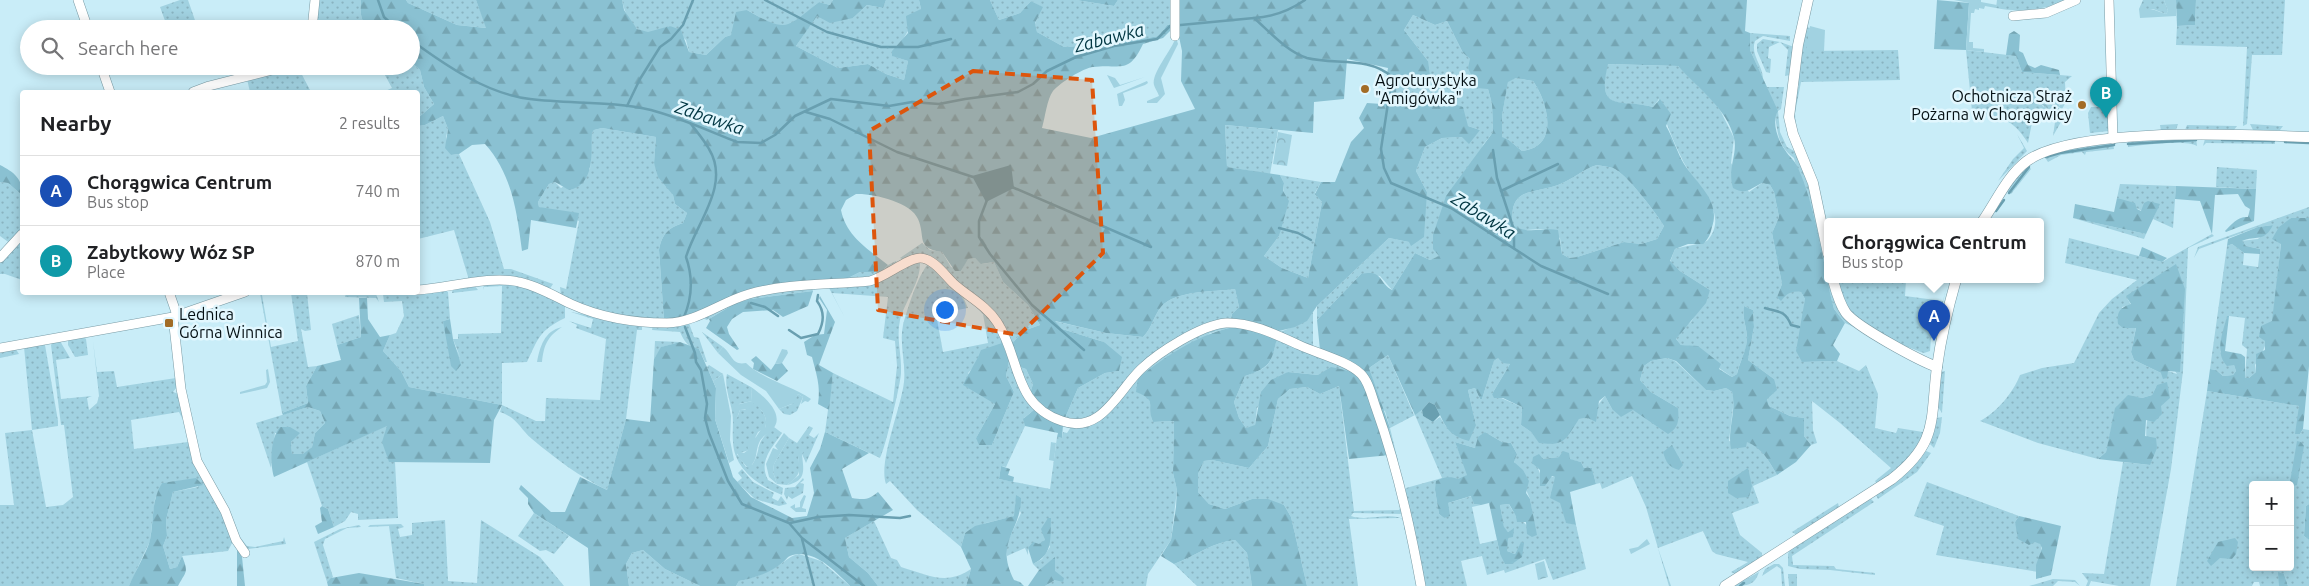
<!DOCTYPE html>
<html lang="en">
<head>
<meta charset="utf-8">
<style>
	:root { --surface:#fff; --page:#f2f2f2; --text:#202124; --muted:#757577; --line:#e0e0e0; --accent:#a26c26 }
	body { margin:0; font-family:Ubuntu,sans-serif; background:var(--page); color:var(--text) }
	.controls { position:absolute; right:15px; bottom:15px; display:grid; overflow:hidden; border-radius:5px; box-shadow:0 2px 12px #0003 }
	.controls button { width:45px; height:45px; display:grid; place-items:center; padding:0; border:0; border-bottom:1px solid var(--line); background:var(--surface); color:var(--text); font:25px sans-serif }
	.you { position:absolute; left:944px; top:309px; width:18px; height:18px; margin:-12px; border:4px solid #fff; border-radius:50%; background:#1a73e8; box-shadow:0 0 0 8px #1a73e833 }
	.badge { display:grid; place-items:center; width:32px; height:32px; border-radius:50%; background:var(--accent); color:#fff; font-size:16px; font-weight:700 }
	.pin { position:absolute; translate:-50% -41px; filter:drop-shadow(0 1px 2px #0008) }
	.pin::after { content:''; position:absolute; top:26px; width:18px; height:15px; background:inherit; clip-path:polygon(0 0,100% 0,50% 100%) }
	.popup { position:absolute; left:1824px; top:218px; width:220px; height:65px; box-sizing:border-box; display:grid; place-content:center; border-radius:5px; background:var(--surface); filter:drop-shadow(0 1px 4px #0005); font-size:16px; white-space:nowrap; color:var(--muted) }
	.popup b { font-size:19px; color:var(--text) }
	.popup::after { content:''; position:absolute; left:50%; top:100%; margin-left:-10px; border:10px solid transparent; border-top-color:var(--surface) }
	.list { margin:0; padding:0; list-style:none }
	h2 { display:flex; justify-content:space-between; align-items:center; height:65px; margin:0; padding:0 20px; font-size:21px }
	h2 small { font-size:16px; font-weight:400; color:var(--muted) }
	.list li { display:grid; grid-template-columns:32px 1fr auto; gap:15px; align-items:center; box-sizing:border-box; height:70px; padding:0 20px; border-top:1px solid var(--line) }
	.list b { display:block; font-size:19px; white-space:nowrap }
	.list p { margin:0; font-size:16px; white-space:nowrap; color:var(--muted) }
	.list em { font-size:16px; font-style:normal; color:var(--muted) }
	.icon { flex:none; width:28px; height:28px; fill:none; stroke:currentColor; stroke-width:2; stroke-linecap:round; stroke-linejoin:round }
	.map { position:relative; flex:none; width:2309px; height:586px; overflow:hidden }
	.search { position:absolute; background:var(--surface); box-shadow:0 2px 12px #0003; left:20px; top:20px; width:400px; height:55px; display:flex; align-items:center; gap:12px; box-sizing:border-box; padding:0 18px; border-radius:28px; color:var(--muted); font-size:19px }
	.panel { position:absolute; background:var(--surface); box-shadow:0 2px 12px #0003; left:20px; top:90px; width:400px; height:205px; border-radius:5px }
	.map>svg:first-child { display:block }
	.grass { fill:url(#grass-dots); fill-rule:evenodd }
	.forest { fill:url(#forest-firs); fill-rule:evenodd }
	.park { fill:url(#park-crowns) }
	.garden { fill:#a1d2e1 }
	.water { fill:#699fb0 }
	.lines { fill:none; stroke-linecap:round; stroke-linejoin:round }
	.stream { stroke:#699fb0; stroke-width:2.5 }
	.minor-casing { stroke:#799ba5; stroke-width:10 }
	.tertiary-casing { stroke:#799ba5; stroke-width:11 }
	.minor { stroke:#fff; stroke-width:9 }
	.tertiary { stroke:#fff; stroke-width:10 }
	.marked { fill:#dd550c; fill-opacity:0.2; stroke:#dd550c; stroke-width:4; stroke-dasharray:10 6; stroke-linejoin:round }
	.poi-dot { fill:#a26c26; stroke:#e2f7fe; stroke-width:2 }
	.labels { text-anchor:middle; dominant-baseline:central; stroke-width:5; stroke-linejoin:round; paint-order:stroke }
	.poi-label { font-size:16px; fill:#040f13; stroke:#e2f7fe; text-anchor:start }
	.water-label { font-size:18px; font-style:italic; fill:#013642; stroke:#e2f7fe }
</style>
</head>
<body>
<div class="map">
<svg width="2309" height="586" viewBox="0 0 2309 586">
	<defs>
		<pattern id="grass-dots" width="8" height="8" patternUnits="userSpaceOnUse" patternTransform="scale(1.25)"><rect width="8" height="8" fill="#a1d2e1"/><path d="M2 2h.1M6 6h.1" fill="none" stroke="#89b3c0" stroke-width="1.8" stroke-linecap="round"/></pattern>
		<pattern id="forest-firs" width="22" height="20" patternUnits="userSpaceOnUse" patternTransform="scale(1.25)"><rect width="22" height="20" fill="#8ac1d2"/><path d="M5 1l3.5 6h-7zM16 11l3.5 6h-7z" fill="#75a5b3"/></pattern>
		<pattern id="park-crowns" width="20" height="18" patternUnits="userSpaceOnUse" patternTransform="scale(1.25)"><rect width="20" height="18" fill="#a1d2e1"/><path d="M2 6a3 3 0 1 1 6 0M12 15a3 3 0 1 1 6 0" fill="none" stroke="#89b3c0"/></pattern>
	</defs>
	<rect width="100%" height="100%" fill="#c9edf8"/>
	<!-- grass -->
	<g class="grass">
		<path d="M180 0H188L198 29H168L160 7Z"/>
		<path d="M317 0H361C360 12 360 19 368 29H349L346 23 331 29H314Z"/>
		<path d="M406 0H476L487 28 457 25 408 3Z"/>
		<path d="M622 0H833L830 5 819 2C811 8 801 21 791 25 777 30 759 16 747 10L731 35 725 37 706 55 689 52 686 40 670 26C663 28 654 33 647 32 633 32 624 12 622 0Z"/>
		<path d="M886 0H919L921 9 893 56 908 61 904 80 886 74 868 64 838 68 796 46 817 15 853 18 867 5 883 8Z"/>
		<path d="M990 0H1076L1114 6 1118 0H1173L1172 24 1167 25 1159 36 1112 44 1064 47 1037 32 1035 24 1042 7 1031 1 1020 13 999 20Z"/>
		<path d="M1997 0H2070C2047 9 2020 13 1996 8Z"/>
		<path d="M2143 0H2164L2168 11 2166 14 2153 9H2139Z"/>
		<path d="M2196 0H2285L2282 55H2252L2247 124 2243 126 2247 47 2176 45 2177 26 2195 25Z"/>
		<path d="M1413 15 1435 25 1447 21 1463 53 1470 59 1488 89 1492 104 1493 132 1483 145 1440 256 1430 260 1415 253 1392 290 1380 276 1361 274 1317 320V306L1389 238 1409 242 1427 192 1416 171 1425 147 1442 138 1462 137 1480 130 1468 126 1430 96 1408 103 1396 95 1398 80 1411 73 1426 79 1428 61 1404 30Z"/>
		<path d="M1805 27 1810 28 1807 51 1898 50 1900 80 1801 82 1795 113 1796 127 1801 142 1793 120 1794 102 1799 86 1797 81Z"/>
		<path d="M1750 33 1790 36V41L1763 36 1755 41C1750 55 1763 65 1763 79L1750 50Z"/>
		<path d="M1763 39 1780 42 1794 47 1790 75 1785 76 1788 50 1780 42 1769 47 1768 58 1771 59 1770 73 1766 72 1757 51V44Z"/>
		<path d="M1966 50 2016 56 2022 72 2072 76 2065 82 2066 102 2062 109 2059 107 2060 104 2042 105 2052 118 2058 108 2061 110 2056 119 2061 122 2053 136 2055 122 2034 112 2028 143C2012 117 2000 118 1972 111Z"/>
		<path d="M411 62 420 70 424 87 434 104 418 118V92H383L392 88 380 66H411Z"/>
		<path d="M1607 64 1678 66 1718 106 1734 138 1731 163 1749 192 1762 183 1770 185 1774 192 1779 217 1772 233 1782 284 1777 297 1793 291 1801 292 1805 299 1802 362 1837 361 1859 371 1866 365 1878 394 1875 428 1896 433 1898 428 1923 432 1926 422C1922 451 1899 468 1877 484L1875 481 1891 468 1840 423 1812 401 1813 430 1817 443 1811 445 1804 436V418L1790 416 1769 406 1767 399 1774 379 1748 360 1754 327 1753 310 1744 306C1741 319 1750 333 1746 347 1744 355 1739 364 1737 374L1732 377 1719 368 1720 364 1698 347 1681 345 1676 339 1684 327 1691 322 1710 290 1680 271 1670 262 1675 249C1683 246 1704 244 1708 240 1731 212 1693 182 1683 161 1673 141 1665 121 1659 99L1653 107C1620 98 1597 115 1607 64Z"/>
		<path d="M298 66H308L299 69 311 92H250L247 79 284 70 288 75 290 73V69Z"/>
		<path d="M1516 78 1533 81C1548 102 1560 147 1522 151L1509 140 1502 138V116L1508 81Z"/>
		<path d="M1767 87H1784L1781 109 1778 111 1780 132 1787 147 1796 152 1812 193 1828 280 1856 328 1845 323 1834 309 1794 158C1776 144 1779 133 1774 113 1772 104 1769 95 1767 87Z"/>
		<path d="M2103 103H2110L2109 131 2090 133 2088 113 2091 107H2103Z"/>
		<path d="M443 116 448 129 446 137 451 155 459 154 490 222 504 269H511L553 284 549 290 536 284 469 280 454 230 418 239V126L425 125Z"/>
		<path d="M2178 124 2176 130 2161 131 2160 125Z"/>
		<path d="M2250 124 2280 126H2283L2280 130H2253Z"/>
		<path d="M1225 125 1278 130 1270 174 1227 167Z"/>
		<path d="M2187 125 2237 126 2234 130H2185Z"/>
		<path d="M602 128 656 137 654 163 673 195 675 204 687 213 683 223C668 228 662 234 659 250L664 320C624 319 597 311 561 296L560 287 566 289 579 221 539 207 538 202 549 184 555 182 561 188 590 169 592 133 594 130Z"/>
		<path d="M2017 134 2027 151 1998 181 2013 159 2024 148Z"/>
		<path d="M2196 138 2197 146C2186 139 2143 145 2128 147V142Z"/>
		<path d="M2205 139 2275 140V144L2206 143 2203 146Z"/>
		<path d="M2113 143 2114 149 2086 152 2085 155 2082 152 2061 155 2048 162 2044 156 2081 147Z"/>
		<path d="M1597 165C1602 166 1609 167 1613 168 1627 174 1656 213 1664 226L1657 239 1641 244 1624 242 1577 257 1569 258 1562 254 1560 238C1555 235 1547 229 1541 229 1529 229 1523 233 1513 225 1508 187 1533 194 1558 185 1572 180 1583 169 1597 165Z"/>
		<path d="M2028 166 2031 169 2011 194 2007 192 2016 178Z"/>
		<path d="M2217 167 2257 170 2256 189 2216 187Z"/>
		<path d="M1280 175 1321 182 1315 193 1322 202 1308 278 1282 268 1264 256 1279 236 1284 183Z"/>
		<path d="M0 182 8 183 22 195V229L11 244 0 236Z"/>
		<path d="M2120 184 2176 186 2173 228 2153 219 2159 204 2142 211 2117 198Z"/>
		<path d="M2309 207V218H2291L2273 238 2281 243C2276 283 2278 332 2255 365L2256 372 2249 378H2245L2247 349 2242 345 2245 318 2229 316H2227L2220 352 2234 365 2236 371 2233 375 2223 376 2216 370 2210 369 2227 246 2232 244 2244 253 2243 265 2258 267 2260 249 2246 246 2241 241 2258 239 2273 225 2258 227 2199 249 2194 258 2198 247Z"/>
		<path d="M2073 218 2146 234 2144 239Z"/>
		<path d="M2212 234 2214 236 2188 248 2183 371 2171 469 2150 586H2119L2091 581 2089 586H2086L2088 581 2082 573 2104 574 2123 462 2150 465C2143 428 2146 420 2157 385L2152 395 2142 398 2128 396 2116 408 2106 452 2098 459 2038 443 1980 421C1997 412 2013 393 2020 375L2042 368 2074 363 2099 313 2112 299 2137 280 2065 263 2069 238 2162 262ZM2126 296 2177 374 2168 371 2161 373 2134 360 2131 352 2136 327 2123 328 2122 307 2131 305Z"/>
		<path d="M22 238V280L5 274H0V261Z"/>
		<path d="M922 243 930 250 942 252 951 267 961 271 967 259 975 258 982 264 994 262 1003 282 1028 305 1040 325 1023 331 1010 346 1005 331 935 260H904L900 258Z"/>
		<path d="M896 261 897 263 880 276 840 282 860 272H881L888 265Z"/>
		<path d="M915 261 920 262C921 282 905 301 900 320 896 339 902 355 901 373 901 383 884 453 880 458L825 432 833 373 893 402 897 366 895 341 883 338 888 297 832 293 845 318 829 288 864 284Z"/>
		<path d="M928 264 962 294 968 308 936 314 943 352 988 343 983 314 976 307 991 317 1035 409 1024 418 1025 426 1006 467 1001 466 999 479 1050 489 1057 437 1062 438 1063 432 1067 433 1071 427 1075 428 1117 401 1153 362 1202 333 1229 325V328L1210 333 1148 396C1152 403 1149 414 1153 422L1174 421 1173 473 1177 490 1171 540 1148 574 1146 586H1045L1055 580V558L1039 570 1033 564 1042 559 1050 547 1044 534 1045 540 1043 544 1028 548V555L1025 548 1007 556 1006 545 1021 513 1015 501V516L986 523 965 533 961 547 917 510 890 481 886 484C878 462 901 408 904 382 906 363 899 344 903 325 907 310 918 275 928 264ZM1009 361 1006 376 1014 392 992 445 976 438 995 404 968 373 976 365Z"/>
		<path d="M1837 280H1906L1905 296 1943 301 1947 284 1940 316 1933 338H1931L1930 351 1924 353C1901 345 1858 327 1845 305 1841 298 1840 288 1837 280Z"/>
		<path d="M484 283 523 285 565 305V318C539 331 539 337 527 362L502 363V405L536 421H545L546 398 600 400 606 339 576 328 577 325 569 321 591 328 593 319 571 312 642 325V330H637L626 419 607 490C580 477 556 459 532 439 519 428 518 418 500 412L502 405 409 387 401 371 383 351 390 335 396 333 404 316 402 301 384 302 383 294H386L445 290 448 292 450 319 443 321 460 357 453 339H458V334L501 333 502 286 484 287 483 290Z"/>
		<path d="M474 285 478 290 452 293 453 289Z"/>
		<path d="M812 288 813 291 750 299 733 304 709 319 706 320 704 317C737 296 774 292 812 288Z"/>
		<path d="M1235 289 1239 307 1232 314 1230 321 1163 349 1099 414 1081 421 1065 418 1078 388 1105 373 1119 371 1104 342 1062 329 1054 321 1106 333 1143 337C1152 328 1153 317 1161 307 1175 290 1214 292 1235 289Z"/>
		<path d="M260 293 267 294 262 295 271 347 298 341 291 293H307L311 330 305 331 301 329 308 367 317 366 306 386 308 403 282 413Z"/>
		<path d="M346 293 376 294 379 302 376 298 345 297Z"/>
		<path d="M1313 312V348L1278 333 1306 321Z"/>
		<path d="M359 315 361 337 337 345 332 324Z"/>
		<path d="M689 323 694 337 699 338 707 362H705L699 349C688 348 684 341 680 332L652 330 653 325Z"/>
		<path d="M702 332 723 347 718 353Z"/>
		<path d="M83 336 86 339 88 355 75 357 68 345V339Z"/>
		<path d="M1277 337 1355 372 1318 375 1288 372 1257 408 1255 426 1246 428 1239 418 1234 402 1245 376C1272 367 1271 363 1277 337Z"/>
		<path d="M60 341 70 358 56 360 61 399 92 396 87 398 89 410 97 403 99 396 93 341 97 372 114 371 117 387 176 378 177 387 173 392 179 394 184 416 182 418 179 412 131 420 134 449 188 442 226 519 233 541 228 551 182 556 177 567 170 569 163 546 167 536 166 520 173 492 198 487 196 479 162 483 155 499 150 541 129 586H0V505H14L5 433 32 430 24 347 45 345 58 421V426L32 430 46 507 63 505 73 497 64 425H61L51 345 52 343Z"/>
		<path d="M655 341 680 342 662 347 654 359Z"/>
		<path d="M15 348 19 354 0 358V350Z"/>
		<path d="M1388 355 1414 415 1422 410 1423 416 1433 422 1440 417 1447 428 1476 425 1468 390 1475 388 1480 399H1482L1494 361 1498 358 1510 364 1492 394 1522 407 1521 425 1531 432 1539 442 1579 419 1588 418 1605 396 1612 409H1633L1649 420 1678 408 1651 392 1640 380 1644 366 1651 361 1667 358 1675 361 1706 390 1714 391 1726 388 1732 392 1734 399 1729 441 1745 444 1747 441C1762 448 1769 461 1777 475L1753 486 1759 503 1732 513 1740 535 1762 553V558L1736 574 1731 572 1748 562 1716 554 1712 551 1703 531 1658 548 1671 586H1669L1646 507 1632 476 1602 489 1600 483 1596 484 1592 468H1584L1581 462 1559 457 1543 459 1537 466 1541 476 1555 477 1566 522 1576 525 1586 569 1553 580 1545 559 1505 573 1504 570 1487 575 1482 556 1461 561 1467 586H1422L1404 494 1406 488 1442 478 1415 415 1390 428 1398 461H1396L1386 430 1390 428 1385 411 1382 410 1369 368ZM1485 432 1502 442 1511 443 1517 454 1514 461 1530 499 1536 535C1528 524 1514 517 1509 504L1500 505 1504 528 1508 532 1513 529 1506 541 1507 551 1515 554 1521 543 1522 557 1500 554 1497 540 1480 544 1472 507 1481 505 1474 504 1472 496 1448 503 1444 518 1439 514 1435 490 1468 475 1455 442 1475 448Z"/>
		<path d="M709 365 723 374 713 381 707 367Z"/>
		<path d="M1017 366 1026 369 1033 384 1030 394Z"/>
		<path d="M1945 371 1942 413 1938 407 1940 372Z"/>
		<path d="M727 374 751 387 752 401 739 404 737 418 740 410H745L754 402C761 409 769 417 765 428L758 432 749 450 737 454 746 467 753 464C763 445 753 445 774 427L782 433C772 448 758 461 768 480L783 488 782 495C759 486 734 469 733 442 732 432 734 422 732 411 730 400 724 385 727 374Z"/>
		<path d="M1339 386 1354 511 1399 510 1400 508 1403 510 1404 514 1353 513 1351 516C1368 522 1390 511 1405 520L1406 529 1404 530V520L1400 518 1349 519 1358 586H1307L1291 517 1284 505 1252 499 1225 509 1209 504 1198 492V474L1204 461 1212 460 1249 468 1268 446 1278 399 1290 389 1307 387 1320 394Z"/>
		<path d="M2207 391 2299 406 2300 434 2303 429 2309 430V504L2306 506 2304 536 2309 540V586H2288L2284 574 2279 586H2260L2259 582H2254L2252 586H2176ZM2253 485H2290V567H2253Z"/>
		<path d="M798 394 803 397 797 411 790 415 784 414 779 409 792 404Z"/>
		<path d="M308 407 320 411 325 423 315 433 312 447 304 454H292L291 442 299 433H275L271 468 256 423Z"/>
		<path d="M1942 417 1940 433 1934 448 1930 444 1937 418Z"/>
		<path d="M388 425 389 462H395L398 518 358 520V514L351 512 345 521 334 527 328 509 322 506 307 462Z"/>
		<path d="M809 426 813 428 809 435 814 438 819 433 806 463 802 454 808 448 798 458C802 474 797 477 787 485L777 484 773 472 774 464 789 438 797 443Z"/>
		<path d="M1926 451 1931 453 1917 472 1878 499 1876 495 1904 475Z"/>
		<path d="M742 469 753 482 774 493 772 498 778 501 781 496 787 504 779 506 755 499 737 482 742 478 738 473Z"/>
		<path d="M803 478 804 480 800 483 804 484 803 493 792 499 788 496 787 500 784 494 785 488 795 487Z"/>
		<path d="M1927 482 2019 516 2015 522C2021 539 2035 536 2041 545 2043 549 2036 565 2038 572L1936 555 1944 526 1914 516Z"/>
		<path d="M1870 498 1874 502 1792 556 1793 565 1834 566 1836 569 1875 573V575L1830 570 1800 569 1788 566V554L1790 549Z"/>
		<path d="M1838 503 1839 507 1797 535 1792 532Z"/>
		<path d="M534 513 569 536 554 554 546 550 540 551 518 536Z"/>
		<path d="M445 520 448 581 477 583 481 520 540 557 564 586H424V584L396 578 389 526 368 527 370 525 401 524 404 527 398 529 400 537 412 535V523Z"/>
		<path d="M874 521 891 558 897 560 901 567C928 575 946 586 971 569L966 586H878L868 573 849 557 845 538Z"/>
		<path d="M359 525 361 527 347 528 325 539 323 545 333 577 327 582 314 542 340 529Z"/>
		<path d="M240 537 247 546 255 547 283 541 284 537 286 544 248 549 243 547 237 538Z"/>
		<path d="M1235 540 1247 553 1252 586H1197L1174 564C1195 556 1213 542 1235 540Z"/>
		<path d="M643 550 665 569 700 586H629L626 564 632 553Z"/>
		<path d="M799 554 821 561 850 586H736L739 581C754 578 766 573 779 565 787 560 790 556 799 554Z"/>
		<path d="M1774 564H1779L1783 568 1785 586H1782L1781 569 1777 566 1762 576 1765 569Z"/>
		<path d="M1759 572C1755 585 1747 586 1734 586Z"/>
		<path d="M1788 574H1797V586H1789Z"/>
		<path d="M2053 579 2075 580 2080 586 2075 582 2058 581 2053 586H2029Z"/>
	</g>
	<!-- forest -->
	<g class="forest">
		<path d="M361 0H406L408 3 457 25 486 28 476 0H622L624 10 637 29 648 32 670 26 681 30 689 52 706 55 725 37 731 35 736 12 747 10C787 33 785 29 819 2L830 5 833 0H886L883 8 867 5 853 18 830 23 817 16 796 46 838 68 868 64 886 74 904 80 908 61 892 56V51L908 33 906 16 921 9 919 0H990L999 20 1020 13 1031 1 1043 7 1035 23 1037 32 1064 47 1112 44 1159 36 1167 25 1172 24 1173 0H1747L1745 31 1750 33V50L1778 111C1771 121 1778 141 1785 150 1790 158 1794 159 1798 168 1817 210 1822 264 1834 309L1845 323 1833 345 1840 354 1837 361 1802 362 1796 351 1805 299 1801 292C1791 291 1787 293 1781 301L1777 297 1782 284 1772 233 1779 217 1774 192 1770 185 1762 183C1750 189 1746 195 1733 188 1727 168 1738 154 1734 138 1727 108 1698 89 1678 66L1608 64C1596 114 1620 98 1653 107L1660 99 1671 114 1666 126C1673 138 1677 152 1684 164 1697 184 1721 201 1712 227 1710 235 1709 238 1703 244H1688L1675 249 1670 261 1680 271 1710 290 1706 303 1676 339 1681 345 1698 346 1721 364 1719 369 1732 377 1737 374C1739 364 1744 355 1746 346 1750 333 1741 319 1744 306L1753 310 1754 327 1748 360 1774 379 1777 390 1767 399 1769 406 1790 416 1804 418V436L1811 445 1796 462 1777 475C1769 461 1762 448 1747 442L1746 447 1731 449C1727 430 1737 410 1732 392L1726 388 1714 391 1706 390 1676 361 1667 358 1651 361 1644 366 1640 380 1651 392 1678 408C1679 420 1679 428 1668 434L1633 410 1621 417 1612 409 1605 396 1599 401 1596 422 1588 418 1579 419C1565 440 1566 446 1539 443L1531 432 1521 425 1522 407 1503 398H1494L1492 394 1510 364 1503 363 1498 358 1494 361 1482 399H1480L1475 388 1468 390 1476 425 1469 441C1446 435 1445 424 1435 405L1429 402 1422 410 1415 415 1388 355 1369 368 1390 428 1386 430 1366 376 1357 367 1320 350 1317 320 1361 274C1383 269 1378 282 1392 290L1415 253 1430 260 1439 256 1433 249V235L1446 196 1493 132 1492 104 1488 89 1477 88 1468 68 1470 59 1463 53 1447 21 1435 25 1413 15 1404 30 1428 61 1430 76 1426 79 1411 74 1398 80 1396 95 1408 103 1430 96 1463 107 1468 126 1480 130 1469 144 1462 137 1442 138 1425 147 1416 171 1427 192 1424 237 1411 246 1409 242 1389 238 1317 306 1307 321 1295 327 1279 331C1271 358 1276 366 1245 376L1234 402 1239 418 1246 428 1255 425 1261 392 1271 380 1288 372 1318 375 1331 367C1344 370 1357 371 1365 383L1390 455 1349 459 1339 386 1320 394 1307 387 1290 389 1278 399 1268 446 1249 468 1212 460 1204 461 1198 474V492L1209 504 1225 509 1252 499H1268L1284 505 1291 517 1307 586H1252L1247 553 1235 540C1213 542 1195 556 1174 564L1161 556 1171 540 1176 507 1177 490 1173 473 1174 421 1153 422C1145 404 1159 401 1136 392L1138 378C1166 356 1194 337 1229 328L1232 314 1239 307 1235 289C1214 292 1175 290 1161 307 1153 317 1152 328 1143 337L1106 333 1055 321 1062 329 1104 342 1122 357 1119 371 1105 373 1078 388 1065 418C1049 413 1040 407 1030 394L1033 384 1026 369 1017 366 1010 346 1023 331 1040 325 1028 305 1003 282 994 262 981 264 975 258 968 259 961 271H955L942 252C915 248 926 237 918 219 911 202 872 193 856 194L846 200 841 210C846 236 868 249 888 265L881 272H860L840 282 781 286 750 291 688 318 664 320 659 250C662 234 668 228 683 223L687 213 675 204 673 195 658 177 654 163 656 137 602 128 594 130 592 133C591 154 595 185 569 190L555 182 549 184 538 202 539 207 579 213 576 228 531 220 528 249 522 251C517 212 512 174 485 144L472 145 459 154 451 155 445 148 448 129 443 116 425 125 418 126V118L434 104 424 87 420 70 411 62V29H368C360 19 360 12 361 0ZM1171 30 1178 32 1182 51 1181 81 1195 109 1091 138 1042 128C1045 118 1047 99 1053 91 1060 83 1083 68 1093 67 1120 63 1128 76 1143 44L1163 38ZM1347 59 1388 68 1382 104 1367 103 1359 118 1364 128 1351 142 1335 182H1321L1315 194 1322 202 1308 278 1282 268 1264 256 1279 236 1289 201 1283 191 1284 183 1280 175 1227 167 1225 125 1313 133 1314 102 1344 99ZM1516 78 1533 81C1548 102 1560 147 1522 151L1509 140 1502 137V116L1508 82ZM1597 165C1602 166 1609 167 1613 168 1627 174 1656 213 1664 226L1657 239 1641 244 1624 242 1577 257 1569 258 1562 254 1558 230C1542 227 1527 235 1513 225 1508 187 1533 194 1558 185 1572 180 1583 169 1597 165Z"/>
		<path d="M1076 0H1118L1114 6Z"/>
		<path d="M1937 0 1969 3 1966 50 1934 49Z"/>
		<path d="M2176 0H2196L2195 25 2177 26Z"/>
		<path d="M2014 31 2020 35 2019 51 2023 53 2028 65 2035 68 2041 65 2059 70 2060 75 2022 72 2016 56 2006 55 2009 34Z"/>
		<path d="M0 165C14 172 23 179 22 195L8 183 0 182Z"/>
		<path d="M2176 186 2256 189 2254 221 2226 232 2225 231C2232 224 2238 216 2248 217L2250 209 2245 206 2238 194 2215 195 2212 234 2200 201 2175 199Z"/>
		<path d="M2117 198 2135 203 2137 209 2141 211 2144 203 2148 201 2160 204 2146 234 2073 218 2075 204 2114 212Z"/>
		<path d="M2291 218H2309V366L2303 429 2300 434H2295L2299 406 2207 391 2210 369 2216 370 2223 376 2233 375 2236 371 2234 365 2227 366C2214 353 2223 332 2227 316H2229L2225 351 2241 354 2245 357V378H2249L2256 372V354L2265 350V341L2259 337 2261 326 2272 321 2281 244 2272 239 2279 227Z"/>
		<path d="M2273 225C2264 243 2256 235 2242 241L2246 246 2260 249V254L2244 253 2232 244 2227 246 2228 239 2258 227Z"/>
		<path d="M2142 247 2167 258 2162 262 2139 256Z"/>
		<path d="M2176 264 2185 289 2180 372 2168 371 2167 378 2163 379 2161 373 2134 360 2131 352 2136 328H2123L2118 324C2117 312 2119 308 2131 304L2126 296Z"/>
		<path d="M813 291 808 306 783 317 773 310 743 312 732 319 727 327 729 334 739 349 737 350 706 328 710 321 709 319 734 304 750 299Z"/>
		<path d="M820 296 835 322 819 365 833 373 829 410 818 404C821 386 816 373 812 357L807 355 804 342 815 335 824 334 827 310 819 298Z"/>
		<path d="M359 298H367L368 319 380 337 390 335 383 351 401 371 409 387 502 405 494 420 490 463 389 462 382 442 387 426 274 477C270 464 270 439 280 427H290L300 433 291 442 292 454H303L312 447 315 433 325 423 320 411 308 407 283 415 282 413 308 403 306 386 317 366 341 360 337 345 361 337Z"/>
		<path d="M450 319 453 339 461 365 456 371 451 366 443 321Z"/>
		<path d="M680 342 699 349 716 388 715 419 733 477 751 497 792 518 807 516 814 493 810 468 820 449 825 432 869 453 842 469 852 498C864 500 869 500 878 492L893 510 845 538 849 557 868 573 878 586H850C836 572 813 547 790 556 787 557 785 561 782 563 770 573 754 578 739 581L736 586H700L665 569 643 550 632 553 626 564 629 586H590L588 548 534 513 528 504V498L519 489 521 485 551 512H565L580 477 607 490 626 419 650 422 654 359 661 347Z"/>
		<path d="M1002 343 1009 361 1006 376 1014 392 992 445H979L976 438 995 404 963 385C969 372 976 363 981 350Z"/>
		<path d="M756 356 771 370 775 364 782 363 788 371 777 381 753 369 754 363 751 360Z"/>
		<path d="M2167 382 2170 398 2161 406 2162 414 2154 422 2146 420 2145 436 2156 438 2157 448 2150 465 2098 459 2106 452 2115 408 2128 395 2142 398 2152 395 2157 385Z"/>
		<path d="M1035 409 1063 425 1062 438 1057 437 1058 433 1025 426 1023 419Z"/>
		<path d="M1485 432 1502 442 1511 443 1517 454 1514 462 1523 470 1529 481 1526 493 1530 499 1537 535 1532 537 1527 534 1526 522H1517L1516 516 1509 504 1500 505 1504 527 1508 532 1514 528 1513 537 1508 538 1507 551 1515 554 1521 542 1524 543 1522 557 1512 564H1505L1500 554 1489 503 1481 505 1474 504 1471 496 1448 503 1450 516 1444 518 1439 514 1435 490 1436 481C1443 477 1450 476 1458 479L1467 475 1455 442 1475 448 1478 437Z"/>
		<path d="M2297 441 2301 442 2304 446 2297 485 2293 486 2290 482Z"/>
		<path d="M1672 445 1683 465 1679 470C1668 467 1666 462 1663 452Z"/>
		<path d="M1563 451 1569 453 1570 459 1581 462 1584 468H1592L1596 484 1570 492 1576 525 1566 523 1560 503 1550 498 1555 477 1552 476 1545 486H1540V470L1532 463 1533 457 1539 454 1543 459 1559 457Z"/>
		<path d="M1001 466 1010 469 1008 475 1014 477 1013 482 999 479Z"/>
		<path d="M1748 468 1752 486 1749 497 1736 498 1728 493V481Z"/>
		<path d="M196 478 203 485 173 492 166 520 167 536 163 546 170 569 177 567 182 556C189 573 186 571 178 586H129C134 573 147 552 150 540 154 520 151 501 162 483Z"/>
		<path d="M1016 495 1021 498C1021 532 994 542 1014 580L1020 582 1024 586H966L971 569 961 547 965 533 975 526 1014 516Z"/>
		<path d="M2309 504V540L2304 536 2306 506Z"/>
		<path d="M322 506 328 509 334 527 318 534 315 526 322 522 320 508Z"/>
		<path d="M2019 516 2061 526 2051 575 2036 579V565L2042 548 2040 544 2035 542 2029 545 2018 539 2015 522Z"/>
		<path d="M1048 518H1051C1050 538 1054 554 1033 564L1028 548 1033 542 1039 544 1045 540 1041 529Z"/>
		<path d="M2235 538 2238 542 2236 554 2232 559 2220 558 2211 566 2207 561 2218 542Z"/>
		<path d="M237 547 242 557 245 586H237Z"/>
		<path d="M1055 557V571L1064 578 1063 582 1055 580 1045 586H1028L1039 570Z"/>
		<path d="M2278 572 2284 574 2288 586H2279Z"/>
		<path d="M359 573 424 584V586H328L327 582 331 578Z"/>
	</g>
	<!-- park -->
	<g class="park">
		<path d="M2049 98 2060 104 2052 118 2041 111 2044 106 2042 104Z"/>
		<path d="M1278 132 1292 135 1287 166 1273 164Z"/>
		<path d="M1544 561 1548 577 1538 580 1535 564Z"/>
	</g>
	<!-- garden -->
	<g class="garden">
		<path d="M1954 0H1981V2L1997 5 1996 8 1985 6 1984 9 1979 8V10L1975 9 1974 13H1971L1969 42H1973V48L1984 49V52L1966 50 1969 3Z"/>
		<path d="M2164 0H2176V16L2140 18 2139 9C2149 7 2157 11 2166 14L2168 11Z"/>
		<path d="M1810 26 1825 30 1824 51H1806Z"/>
		<path d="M1176 37 1178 44 1161 78 1165 94 1157 103H1147V101L1159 96C1158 92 1155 89 1154 85 1151 73 1172 50 1176 37Z"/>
		<path d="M1107 75 1115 78 1120 85 1145 77 1114 88Z"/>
		<path d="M1147 81 1148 83 1145 85 1123 93 1125 100 1122 106H1119L1117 94Z"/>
		<path d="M562 327C547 337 544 345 542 362H537C540 347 544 331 562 327Z"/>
		<path d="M723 347C732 354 732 366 746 363 764 380 790 385 811 399L808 402 805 401 801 404 803 397 798 394 794 403 779 409 766 391 741 375 718 353Z"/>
		<path d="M782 349 787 350 788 353 782 363 775 364Z"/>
		<path d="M268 369 270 382 267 388 240 394V392L265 385 267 382 266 370Z"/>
		<path d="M723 374 731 416 730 440 734 460 729 463 715 419 716 388 713 381Z"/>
		<path d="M751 387C761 394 783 411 775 426 771 433 762 435 759 443 755 452 758 462 748 468L739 458 737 451 744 453 748 450 747 443 756 437 762 428H765C769 417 761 409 754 403L749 409 740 410 736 420 735 411 736 405 752 401Z"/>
		<path d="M784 433 789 438 774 464 773 472 777 484 769 477 766 464 773 448 778 450 775 446Z"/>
		<path d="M1051 442 1056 443 1054 461 1049 460Z"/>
		<path d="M807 447 802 454C803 468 808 481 787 485L799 475 798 455 802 449Z"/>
		<path d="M804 495 806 496 802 508 806 509V512H796L790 507 795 504V508L800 507V502Z"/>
		<path d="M1647 539 1650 544 1631 554 1629 549 1638 547Z"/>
	</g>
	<!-- water -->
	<g class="water">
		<path d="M1011 165 1014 188 986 202 972 176Z"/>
		<path d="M1429 402 1435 405 1440 415 1433 422 1423 416 1422 410Z"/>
	</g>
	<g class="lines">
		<!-- stream -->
		<g class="stream">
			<path d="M378 0 384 17 397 29"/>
			<path d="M765 0 827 32 881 47H918L951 39"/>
			<path d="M1254 18C1272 17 1289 11 1305 0"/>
			<path d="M411 40C445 65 487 94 530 99 570 104 612 101 651 110 681 118 709 131 737 142L761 143 775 135 795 116 831 99 889 106 912 102 939 104 965 99 1018 92 1033 84 1047 71 1076 57 1114 46 1157 39 1170 26 1254 18C1269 31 1287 52 1307 58 1334 65 1370 56 1392 77L1381 149 1384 168 1391 183 1451 208 1541 266 1608 294"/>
			<path d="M627 106 640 79 660 47 671 39 683 25 693 0"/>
			<path d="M806 112 830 119 897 152 973 177"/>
			<path d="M2222 140 2274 141"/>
			<path d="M2285 142 2309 143"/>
			<path d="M2128 144 2196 140"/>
			<path d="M1493 150 1497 178 1514 230V248"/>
			<path d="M2046 157 2060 153 2114 145"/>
			<path d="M1012 187 1151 247"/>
			<path d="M1501 191 1558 164"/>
			<path d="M2009 193 2029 167"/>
			<path d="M987 200 979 221V237L990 254 1032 305 1084 350"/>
			<path d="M1996 211 2004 200"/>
			<path d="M1279 228 1298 233 1311 240"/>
			<path d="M751 303 765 307 778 316"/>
			<path d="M1765 308C1778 312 1785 310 1791 325L1799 327"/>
			<path d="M684 317C692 298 693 277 686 257 696 223 731 185 709 149 704 140 697 132 691 124"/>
			<path d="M685 327 695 353 696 362 701 370 707 404 705 418 709 433 728 481 742 504 789 523 802 538 864 586"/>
			<path d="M789 330 801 338 818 334C824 322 825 312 817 301L818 295"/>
			<path d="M790 523 818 517 849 515 900 518 910 516"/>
			<path d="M802 539 814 586"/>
			<path d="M1740 586 1744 583"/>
		</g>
		<!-- minor casing -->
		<g class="minor-casing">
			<g id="minor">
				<path d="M78 0 88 29"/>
				<path d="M2109 0 2113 139"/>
				<path d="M2013 16 2046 13 2076 0"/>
				<path d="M312 29 315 0"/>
				<path d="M1175 36V0"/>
				<path d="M101 66 110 92"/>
				<path d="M193 92 209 86 288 66"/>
				<path d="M0 258 22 234"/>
				<path d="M418 290C448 288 491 275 519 282 538 286 554 296 571 304 602 318 634 323 667 323 697 322 721 302 749 294 788 283 830 285 870 281 885 277 908 258 920 258 933 258 944 274 953 283 967 296 986 305 997 322 1021 358 1012 404 1062 421 1101 435 1118 391 1141 369 1159 352 1201 325 1226 323 1251 322 1277 335 1299 345 1316 353 1348 361 1361 374 1369 382 1372 397 1376 408 1397 466 1410 525 1421 586"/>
				<path d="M169 292 177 315"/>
				<path d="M173 317 181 389 197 461 225 511 236 540 245 553"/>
				<path d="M0 348 173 317 245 292"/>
			</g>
		</g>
		<!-- tertiary casing -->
		<g class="tertiary-casing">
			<g id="tertiary">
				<path d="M1808 0 1798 45 1789 117 1793 134 1813 183 1828 254"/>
				<path d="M1982 222C1996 202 2007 176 2027 161 2076 126 2246 135 2309 137"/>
				<path d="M1833 280C1836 291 1839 303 1846 313 1857 327 1918 360 1937 367"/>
				<path d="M1725 586 1892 479C1939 442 1930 420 1937 367 1941 338 1948 308 1956 280"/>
			</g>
		</g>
		<!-- minor -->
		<use href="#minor" class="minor"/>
		<!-- tertiary -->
		<use href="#tertiary" class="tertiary"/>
	</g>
	<!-- marked area -->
	<path class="marked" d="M973 71 1092 80 1103 253 1019 335 878 310 869 131Z"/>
	<!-- markers -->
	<g class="poi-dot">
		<circle cx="1365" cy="89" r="5"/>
		<circle cx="2082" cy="105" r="5"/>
		<rect x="164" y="318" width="10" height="10" rx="2.5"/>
	</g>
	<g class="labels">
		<!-- poi labels -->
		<g class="poi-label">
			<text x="1375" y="80">Agroturystyka<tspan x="1375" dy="18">"Amigówka"</tspan></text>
			<text x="2072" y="96" text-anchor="end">Ochotnicza Straż<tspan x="2072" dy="18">Pożarna w Chorągwicy</tspan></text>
			<text x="179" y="314">Lednica<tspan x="179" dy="18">Górna Winnica</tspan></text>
		</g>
		<!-- water labels -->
		<g class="water-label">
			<text transform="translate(1109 37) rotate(-14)">Zabawka</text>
			<text transform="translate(710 117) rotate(19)">Zabawka</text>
			<text transform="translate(1484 215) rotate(32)">Zabawka</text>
		</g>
	</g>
</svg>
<div class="controls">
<button>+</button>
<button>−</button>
</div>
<div class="you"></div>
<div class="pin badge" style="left:1934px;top:341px;background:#1a4fb4">A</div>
<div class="popup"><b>Chorągwica Centrum</b>Bus stop</div>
<div class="pin badge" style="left:2106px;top:118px;background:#0f9aa8">B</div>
<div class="search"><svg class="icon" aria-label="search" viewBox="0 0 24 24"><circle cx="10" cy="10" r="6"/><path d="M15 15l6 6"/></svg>Search here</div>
<section class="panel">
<h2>Nearby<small>2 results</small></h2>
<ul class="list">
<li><span class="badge" style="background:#1a4fb4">A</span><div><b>Chorągwica Centrum</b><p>Bus stop</p></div><em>740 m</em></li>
<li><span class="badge" style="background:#0f9aa8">B</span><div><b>Zabytkowy Wóz SP</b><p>Place</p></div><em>870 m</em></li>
</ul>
</section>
</div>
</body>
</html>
